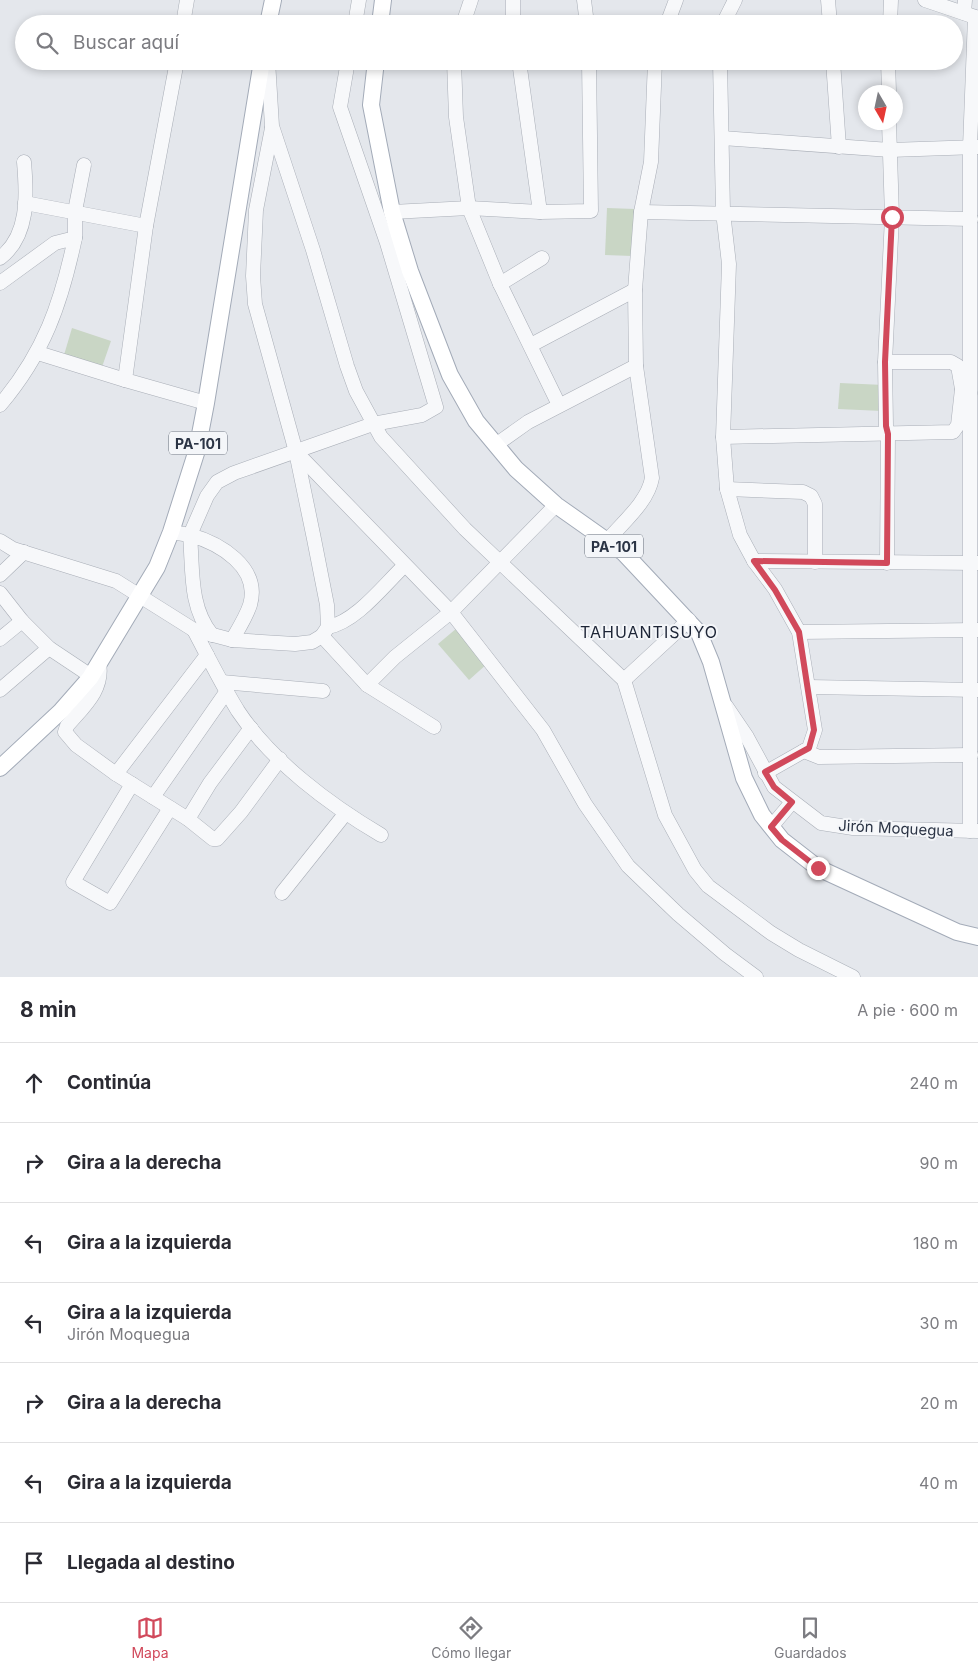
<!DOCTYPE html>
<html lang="es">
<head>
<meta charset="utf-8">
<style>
	:root { --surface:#fff; --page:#f2f2f3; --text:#2b2b33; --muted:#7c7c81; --line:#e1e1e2; --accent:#d1495b }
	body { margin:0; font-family:Inter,sans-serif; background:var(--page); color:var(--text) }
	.compass { position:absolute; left:858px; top:85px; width:45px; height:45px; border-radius:50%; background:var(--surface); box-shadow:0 2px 8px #0003; rotate:171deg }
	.stop { position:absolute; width:15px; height:15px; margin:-11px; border:4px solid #d1495b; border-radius:50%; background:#fff }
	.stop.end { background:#d1495b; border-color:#fff; box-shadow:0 1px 5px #0008 }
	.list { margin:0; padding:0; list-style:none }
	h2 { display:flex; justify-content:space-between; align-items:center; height:65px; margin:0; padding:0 20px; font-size:21px }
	h2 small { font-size:16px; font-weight:400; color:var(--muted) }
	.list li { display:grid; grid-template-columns:32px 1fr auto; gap:15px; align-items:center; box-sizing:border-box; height:80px; padding:0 20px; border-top:1px solid var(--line) }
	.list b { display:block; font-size:19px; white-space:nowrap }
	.list p { margin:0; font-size:16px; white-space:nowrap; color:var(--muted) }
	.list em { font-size:16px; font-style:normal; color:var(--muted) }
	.icon { flex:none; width:28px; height:28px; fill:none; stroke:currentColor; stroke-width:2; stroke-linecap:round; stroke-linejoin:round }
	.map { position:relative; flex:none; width:978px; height:977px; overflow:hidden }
	.search { position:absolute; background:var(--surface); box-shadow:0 2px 8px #0003; left:15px; right:15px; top:15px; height:55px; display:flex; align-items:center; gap:12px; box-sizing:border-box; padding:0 18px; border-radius:28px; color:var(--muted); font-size:19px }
	.sheet { height:625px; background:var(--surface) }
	nav { display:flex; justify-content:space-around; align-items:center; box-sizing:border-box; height:70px; border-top:1px solid var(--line); background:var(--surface); font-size:14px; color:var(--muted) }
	nav a { display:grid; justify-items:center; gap:2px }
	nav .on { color:var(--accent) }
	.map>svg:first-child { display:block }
	.green { fill:#c9d6c5 }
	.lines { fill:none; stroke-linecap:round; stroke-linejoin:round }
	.minor-casing { stroke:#a9aeb7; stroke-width:15 }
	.major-casing { stroke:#a3abb8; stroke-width:18 }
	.minor { stroke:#f7f8fa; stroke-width:14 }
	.major { stroke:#fff; stroke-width:16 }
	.route { stroke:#d1495b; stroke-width:6 }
	.labels { text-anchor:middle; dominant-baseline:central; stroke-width:4; stroke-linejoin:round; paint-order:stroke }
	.shield { fill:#f4f6f9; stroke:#676e7b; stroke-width:1 }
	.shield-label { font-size:14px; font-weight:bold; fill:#2b3445 }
	.street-label { font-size:15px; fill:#2b3445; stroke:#f4f6f9 }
	.neighbourhood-label { font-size:16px; letter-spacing:1px; fill:#1d2536; stroke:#f4f6f9 }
</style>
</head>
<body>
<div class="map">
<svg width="978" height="977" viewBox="0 0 978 977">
	<rect width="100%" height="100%" fill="#e4e7ec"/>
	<!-- green -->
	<g class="green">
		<path d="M607 208 635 209 632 256 605 255Z"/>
		<path d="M72 328 111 341 102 367 64 355Z"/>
		<path d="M840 383 884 385 882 411 838 409Z"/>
		<path d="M457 628 488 663 469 680 438 644Z"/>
	</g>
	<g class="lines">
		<!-- minor casing -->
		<g class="minor-casing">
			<g id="minor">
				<path d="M513 0V24"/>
				<path d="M584 0 587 24"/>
				<path d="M828 0 830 24"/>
				<path d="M925 0 978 18"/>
				<path d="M964 13 965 0"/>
				<path d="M183 24 187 0"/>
				<path d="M355 24 359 0"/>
				<path d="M463 24 471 0"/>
				<path d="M667 24 676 0"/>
				<path d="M723 24 735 0"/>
				<path d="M890 24 891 0"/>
				<path d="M177 61 146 226 125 380 206 403"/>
				<path d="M268 61 272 126 313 250 347 366 356 391 381 437 465 529 624 680 665 815 695 870 708 886 771 933 799 950 853 977"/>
				<path d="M454 61 456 117 469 208 500 284 559 405"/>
				<path d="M519 61 540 212"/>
				<path d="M720 61 723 212 729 264 723 437 727 489 740 535 754 561 775 589 799 632 815 730 809 748 765 773"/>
				<path d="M833 61 839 147"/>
				<path d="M888 61 889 92"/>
				<path d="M722 138 890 150 978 147"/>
				<path d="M25 203 146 226"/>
				<path d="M392 212 469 208 540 212 591 211 589 61"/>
				<path d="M641 212 971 219"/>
				<path d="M75 238V211L84 165"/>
				<path d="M0 258C29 236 27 196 24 162"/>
				<path d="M0 283 55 243 75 238C61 304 44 353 0 405"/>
				<path d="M500 284 542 258"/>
				<path d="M531 345 635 290"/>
				<path d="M38 353 125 380"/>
				<path d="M885 362H951L958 366 962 389 970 393"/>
				<path d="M723 437 953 432 958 425 962 389"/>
				<path d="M497 444 528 422 636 366"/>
				<path d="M296 452 451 612 543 730 585 804 628 866 678 914 725 954 756 977"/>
				<path d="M727 489 803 492 811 496 815 504V562"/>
				<path d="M171 532 190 535 207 496 217 482 234 473 373 424 422 415 436 407 387 243 340 107 348 61"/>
				<path d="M0 541 13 549 116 581 194 630 232 640 295 644 312 642 322 636 328 627 327 605 314 539 296 452 255 304 253 276 256 210 272 128"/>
				<path d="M607 541C622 523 648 502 652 478L636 366 635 290 641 212 651 162 655 61"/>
				<path d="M754 561 978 563"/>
				<path d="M887 563 888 434 886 426 885 362 892 217 889 122"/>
				<path d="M0 575 24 552"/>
				<path d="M0 593 22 621"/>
				<path d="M328 627C356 622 384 585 404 566"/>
				<path d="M194 630C208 657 222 685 238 711 271 761 330 805 381 835"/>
				<path d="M799 632 977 630"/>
				<path d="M212 635C189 607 193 570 190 535 219 543 261 567 250 605 246 617 239 628 232 640"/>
				<path d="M322 636 367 685 434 727"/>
				<path d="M0 639 22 621 49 648 91 676"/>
				<path d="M207 655 116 774 188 819 213 839H217L241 812 280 759"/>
				<path d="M99 663C104 690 83 707 67 726L65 732 76 745 116 774"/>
				<path d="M624 680 689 620"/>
				<path d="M222 682 323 691"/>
				<path d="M367 685 395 657 451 612 556 505"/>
				<path d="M809 687 978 690"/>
				<path d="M0 690 49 648"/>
				<path d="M726 706 747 737 774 787 821 823 853 828 977 831"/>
				<path d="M804 751 819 757 971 755"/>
				<path d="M132 784 73 882 110 903 170 808"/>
				<path d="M153 797 227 691"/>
				<path d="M188 819 210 783 251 728"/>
				<path d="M771 827 792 802"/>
				<path d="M970 831V147L975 17"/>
				<path d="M282 893 345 814"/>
			</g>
		</g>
		<!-- major casing -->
		<g class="major-casing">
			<g id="major">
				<path d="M268 24 273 0"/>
				<path d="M380 24 383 0"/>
				<path d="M376 61 371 105 392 212 410 271 450 375 476 421 516 469 556 505 624 553 699 633 711 662 744 778 762 815 782 840 818 868 957 932 978 937"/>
				<path d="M0 768 61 711 90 678 157 567 171 532 197 450 206 403 262 61"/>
			</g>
		</g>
		<!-- minor -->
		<use href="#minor" class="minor"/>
		<!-- major -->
		<use href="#major" class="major"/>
	</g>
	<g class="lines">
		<!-- route -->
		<path class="route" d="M818 868 782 840 771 827 792 802 774 787 765 772 809 748 814 730 799 632 775 590 754 561 887 563 888 434 886 426 885 362 892 217"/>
	</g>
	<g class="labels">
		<!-- shield labels -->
		<g class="shield">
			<rect x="169" y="431.5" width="58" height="23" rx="4"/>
			<rect x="585" y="534.5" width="58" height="23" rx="4"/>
		</g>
		<g class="shield-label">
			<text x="198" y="443">PA-101</text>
			<text x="614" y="546">PA-101</text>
		</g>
		<!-- street labels -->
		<g class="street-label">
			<text transform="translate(896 828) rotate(3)">Jirón Moquegua</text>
		</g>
		<!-- neighbourhood labels -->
		<g class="neighbourhood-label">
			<text x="649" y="632">TAHUANTISUYO</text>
		</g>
	</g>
</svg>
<svg class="compass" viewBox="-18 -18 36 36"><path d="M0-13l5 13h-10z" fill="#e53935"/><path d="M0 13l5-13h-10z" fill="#7c7c81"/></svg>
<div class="stop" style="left:892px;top:217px"></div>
<div class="stop end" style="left:818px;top:868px"></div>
<div class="search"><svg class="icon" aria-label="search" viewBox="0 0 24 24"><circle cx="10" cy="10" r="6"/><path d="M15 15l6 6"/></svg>Buscar aquí</div>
</div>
<section class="sheet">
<h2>8 min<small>A pie · 600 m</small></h2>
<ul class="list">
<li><svg class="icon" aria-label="ahead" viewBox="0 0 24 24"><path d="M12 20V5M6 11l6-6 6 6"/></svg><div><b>Continúa</b></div><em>240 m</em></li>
<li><svg class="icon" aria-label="right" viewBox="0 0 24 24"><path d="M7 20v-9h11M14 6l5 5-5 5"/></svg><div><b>Gira a la derecha</b></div><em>90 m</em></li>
<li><svg class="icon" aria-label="left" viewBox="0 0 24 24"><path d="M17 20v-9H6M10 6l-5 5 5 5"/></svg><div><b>Gira a la izquierda</b></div><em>180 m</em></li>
<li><svg class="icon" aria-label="left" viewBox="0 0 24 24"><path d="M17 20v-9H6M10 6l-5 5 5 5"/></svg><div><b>Gira a la izquierda</b><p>Jirón Moquegua</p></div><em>30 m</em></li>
<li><svg class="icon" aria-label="right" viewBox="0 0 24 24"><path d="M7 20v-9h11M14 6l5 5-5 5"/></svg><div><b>Gira a la derecha</b></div><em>20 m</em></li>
<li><svg class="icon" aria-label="left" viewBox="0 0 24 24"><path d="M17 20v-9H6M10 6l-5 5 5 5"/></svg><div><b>Gira a la izquierda</b></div><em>40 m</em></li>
<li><svg class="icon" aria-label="arrive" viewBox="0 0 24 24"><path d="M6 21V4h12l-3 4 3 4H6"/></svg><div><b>Llegada al destino</b></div></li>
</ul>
</section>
<nav>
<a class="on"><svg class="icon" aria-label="map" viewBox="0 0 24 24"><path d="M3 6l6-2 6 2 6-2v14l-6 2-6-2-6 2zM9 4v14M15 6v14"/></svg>Mapa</a>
<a><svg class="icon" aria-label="directions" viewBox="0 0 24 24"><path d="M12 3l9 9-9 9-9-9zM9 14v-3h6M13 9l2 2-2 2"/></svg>Cómo llegar</a>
<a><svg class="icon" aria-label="saved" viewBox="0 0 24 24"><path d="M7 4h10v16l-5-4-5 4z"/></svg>Guardados</a>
</nav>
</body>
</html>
